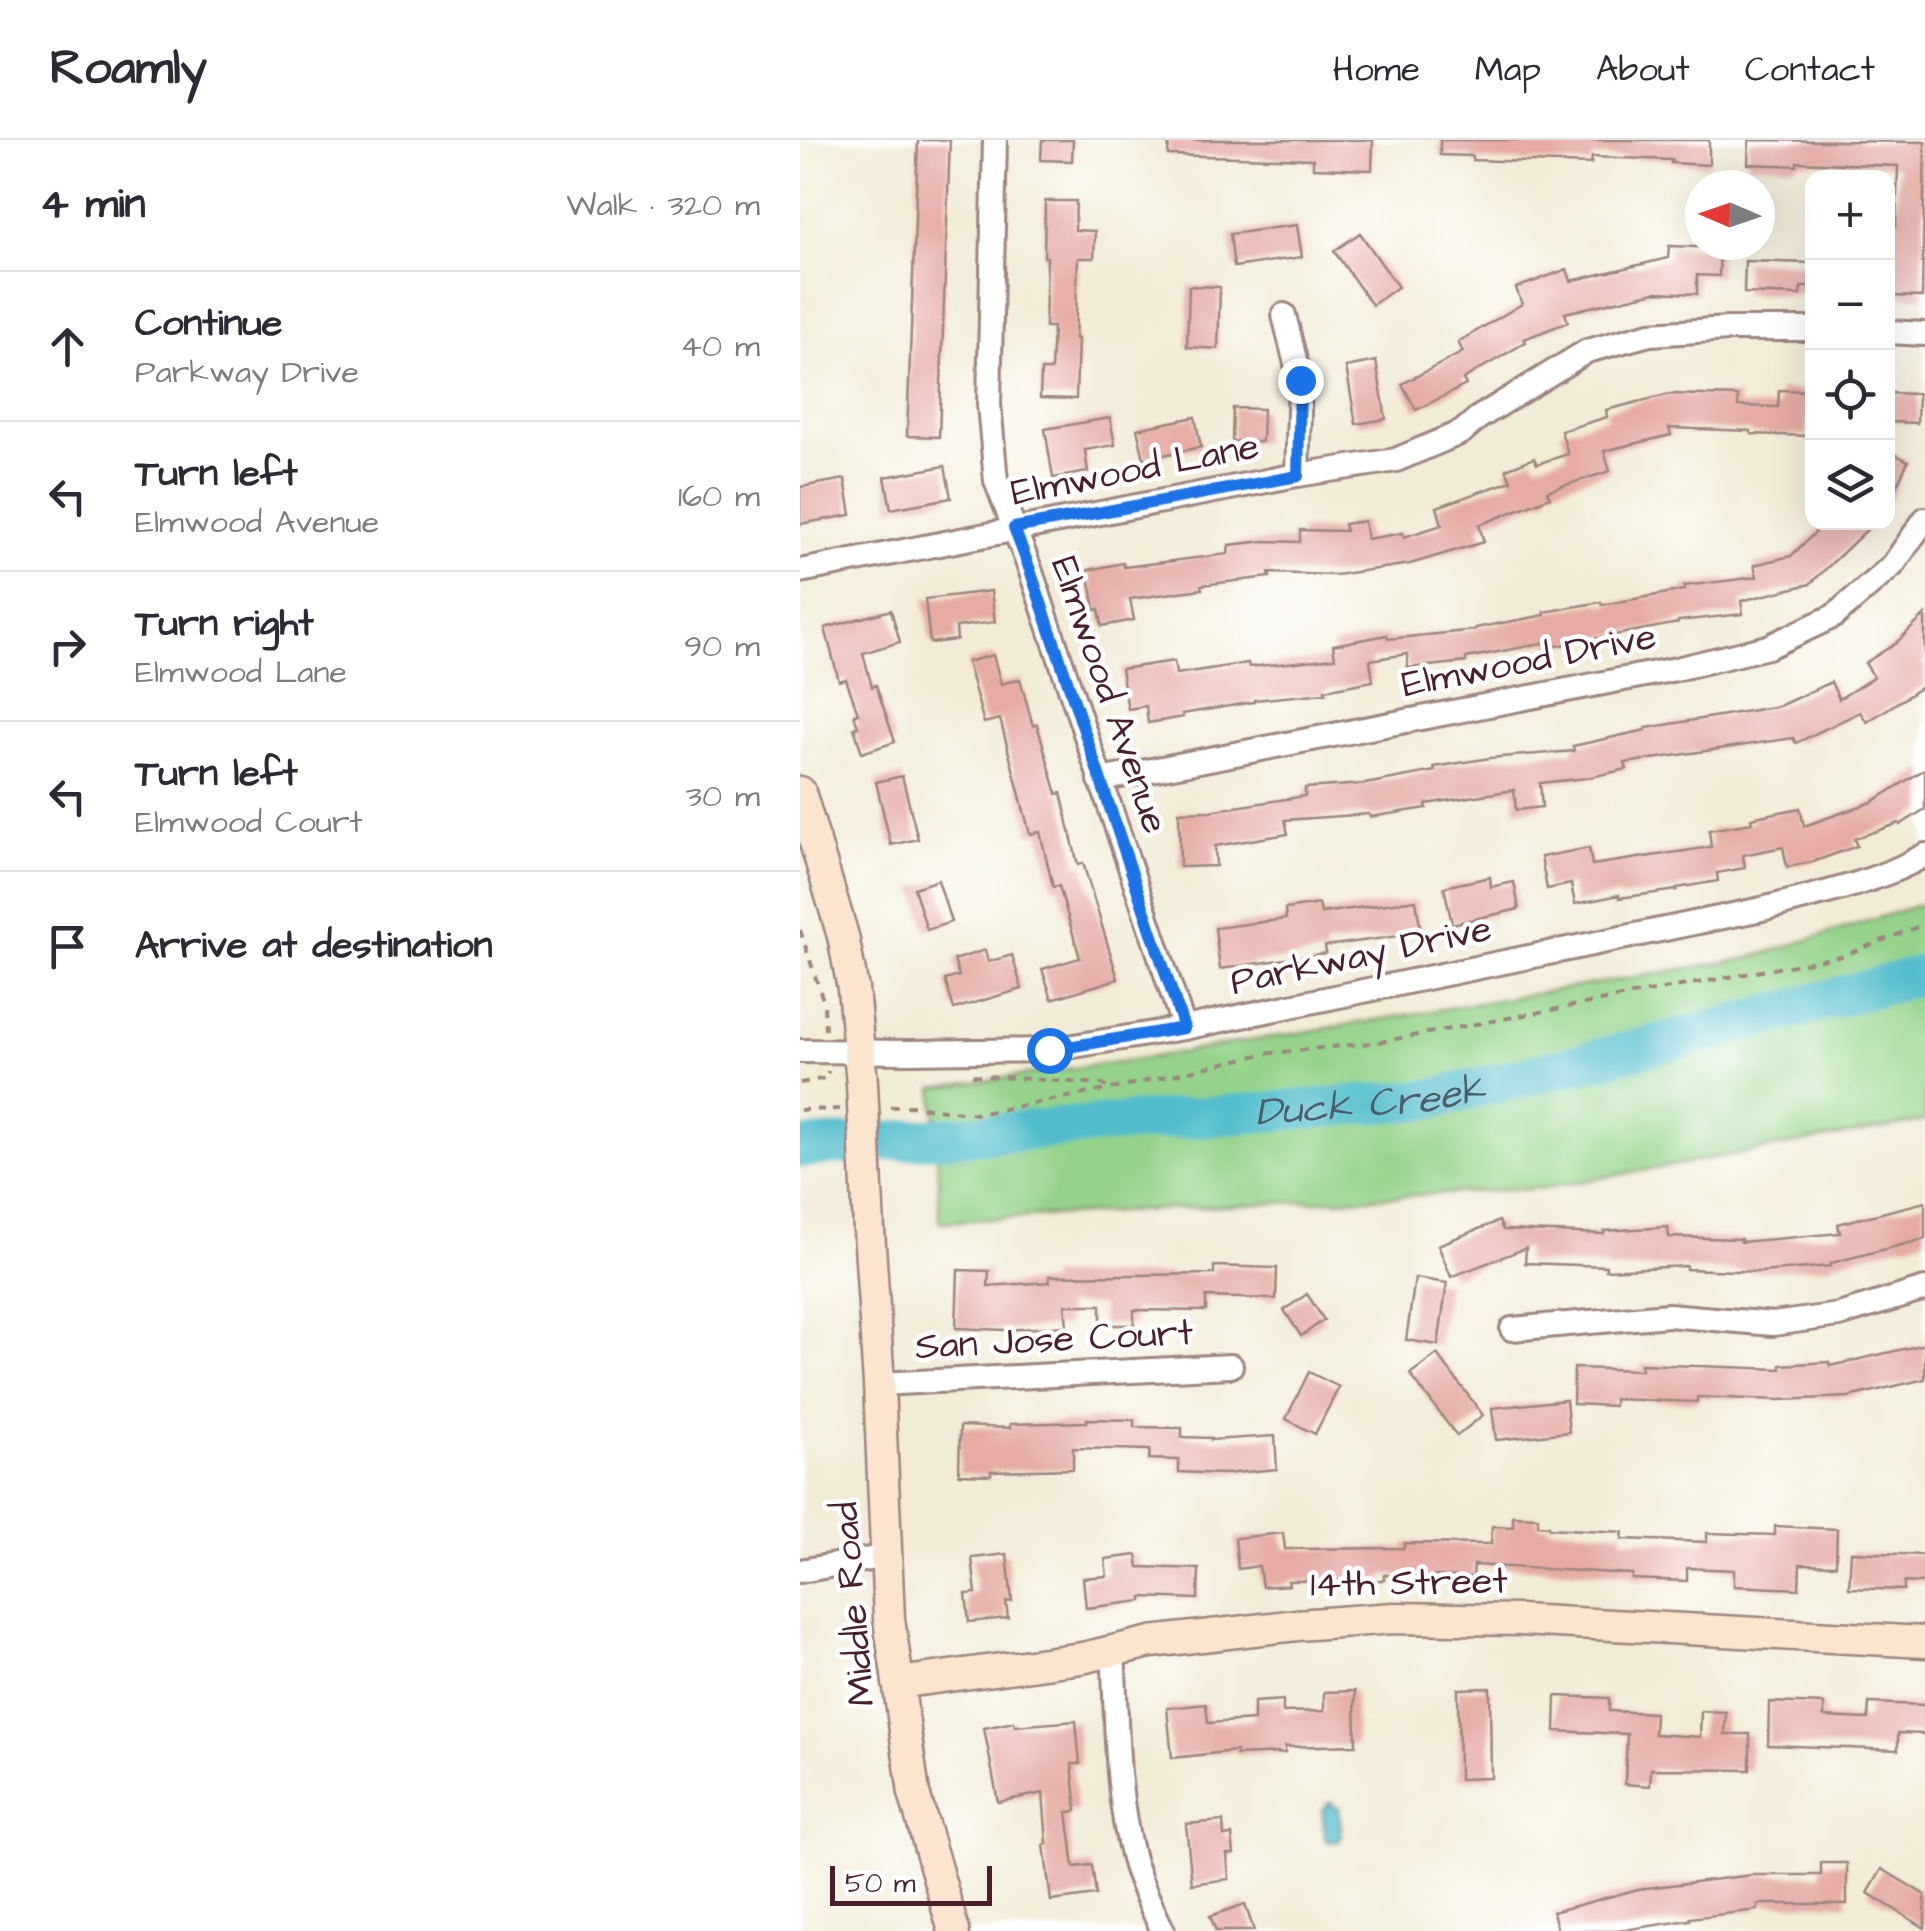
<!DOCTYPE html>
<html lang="en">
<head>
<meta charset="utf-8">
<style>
	:root { --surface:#fff; --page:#f7f7f7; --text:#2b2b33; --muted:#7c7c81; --line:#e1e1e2 }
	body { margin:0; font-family:"Architects Daughter",sans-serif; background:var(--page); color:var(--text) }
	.controls { position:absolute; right:30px; top:30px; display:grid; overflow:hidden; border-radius:20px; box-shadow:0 10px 40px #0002 }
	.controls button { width:90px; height:90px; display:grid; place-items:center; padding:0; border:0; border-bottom:2px solid var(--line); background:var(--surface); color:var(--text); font:50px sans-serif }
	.compass { position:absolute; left:885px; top:30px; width:90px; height:90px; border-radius:50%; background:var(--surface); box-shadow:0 10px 40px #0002; rotate:272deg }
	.scale { position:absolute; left:30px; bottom:25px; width:162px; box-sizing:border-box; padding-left:10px; border:5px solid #4a1f2b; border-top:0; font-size:28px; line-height:35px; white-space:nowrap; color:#4a1f2b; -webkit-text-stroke:8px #fff; paint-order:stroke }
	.stop { position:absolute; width:30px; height:30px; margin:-22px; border:8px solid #1a73e8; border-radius:50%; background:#fff }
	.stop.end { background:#1a73e8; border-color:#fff; box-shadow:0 2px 10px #0008 }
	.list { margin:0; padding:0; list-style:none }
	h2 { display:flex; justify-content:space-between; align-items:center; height:130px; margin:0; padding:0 40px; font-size:42px }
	h2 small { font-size:32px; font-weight:400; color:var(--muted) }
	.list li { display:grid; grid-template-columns:65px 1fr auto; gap:30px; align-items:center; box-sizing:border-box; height:150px; padding:0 40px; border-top:2px solid var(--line) }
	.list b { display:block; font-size:38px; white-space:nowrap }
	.list p { margin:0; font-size:32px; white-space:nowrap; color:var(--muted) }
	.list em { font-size:32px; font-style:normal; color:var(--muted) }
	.icon { flex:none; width:55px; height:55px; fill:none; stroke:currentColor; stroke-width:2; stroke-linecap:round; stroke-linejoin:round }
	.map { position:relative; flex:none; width:1125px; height:1791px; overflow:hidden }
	header { display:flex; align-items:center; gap:60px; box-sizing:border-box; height:140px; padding:0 50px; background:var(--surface); border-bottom:2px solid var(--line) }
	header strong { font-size:48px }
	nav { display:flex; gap:55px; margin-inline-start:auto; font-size:35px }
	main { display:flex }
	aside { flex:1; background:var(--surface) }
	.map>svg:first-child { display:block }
	.green { fill:#94d389; stroke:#6f795a; stroke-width:2.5 }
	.water { fill:#51bdcc; stroke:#4e6e7c; stroke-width:2.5 }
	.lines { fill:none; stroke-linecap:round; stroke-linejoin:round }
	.river { stroke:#51bdcc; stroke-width:40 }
	.building { fill:#e6aba4 }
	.street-casing { stroke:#9e8680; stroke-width:28 }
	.secondary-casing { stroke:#9e8680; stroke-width:35 }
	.path { stroke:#9e8680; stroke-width:4; stroke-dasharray:8 8; stroke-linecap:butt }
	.street { stroke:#fff; stroke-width:22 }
	.secondary { stroke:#fce5cf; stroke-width:30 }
	.secondary-bridge-casing { stroke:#9e8680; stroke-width:35; stroke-linecap:butt }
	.secondary-bridge { stroke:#fce5cf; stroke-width:30 }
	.route { stroke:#1a73e8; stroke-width:12 }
	.labels { text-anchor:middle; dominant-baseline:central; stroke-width:9; stroke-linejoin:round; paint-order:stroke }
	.street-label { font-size:38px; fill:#4a1f2b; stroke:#fff }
	.water-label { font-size:40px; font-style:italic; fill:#4d5e6b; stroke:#fff }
</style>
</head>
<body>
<header>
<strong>Roamly</strong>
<nav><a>Home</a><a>Map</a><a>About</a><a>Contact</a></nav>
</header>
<main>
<aside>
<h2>4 min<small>Walk · 320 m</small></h2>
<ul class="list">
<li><svg class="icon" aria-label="ahead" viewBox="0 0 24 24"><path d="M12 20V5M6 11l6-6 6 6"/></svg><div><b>Continue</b><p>Parkway Drive</p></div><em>40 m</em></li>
<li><svg class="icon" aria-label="left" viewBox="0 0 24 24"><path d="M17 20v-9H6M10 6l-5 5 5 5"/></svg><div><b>Turn left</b><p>Elmwood Avenue</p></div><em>160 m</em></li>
<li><svg class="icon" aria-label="right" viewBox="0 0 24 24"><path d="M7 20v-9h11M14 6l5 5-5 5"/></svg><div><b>Turn right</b><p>Elmwood Lane</p></div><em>90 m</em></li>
<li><svg class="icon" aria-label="left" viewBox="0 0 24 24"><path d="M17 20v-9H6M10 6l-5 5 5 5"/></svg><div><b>Turn left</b><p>Elmwood Court</p></div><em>30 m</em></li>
<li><svg class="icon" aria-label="arrive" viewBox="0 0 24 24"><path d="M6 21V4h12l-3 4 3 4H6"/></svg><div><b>Arrive at destination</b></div></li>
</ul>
</aside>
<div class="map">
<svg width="1125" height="1791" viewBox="0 0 1125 1791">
	<rect width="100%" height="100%" fill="#fff"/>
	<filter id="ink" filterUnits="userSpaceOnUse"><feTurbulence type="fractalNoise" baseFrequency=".01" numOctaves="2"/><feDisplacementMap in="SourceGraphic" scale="20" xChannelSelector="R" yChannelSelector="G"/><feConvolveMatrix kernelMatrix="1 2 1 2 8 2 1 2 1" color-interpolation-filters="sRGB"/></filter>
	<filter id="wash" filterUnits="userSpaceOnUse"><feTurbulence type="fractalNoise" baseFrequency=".0048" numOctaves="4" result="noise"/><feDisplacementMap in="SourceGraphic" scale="40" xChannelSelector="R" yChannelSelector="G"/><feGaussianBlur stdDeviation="2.25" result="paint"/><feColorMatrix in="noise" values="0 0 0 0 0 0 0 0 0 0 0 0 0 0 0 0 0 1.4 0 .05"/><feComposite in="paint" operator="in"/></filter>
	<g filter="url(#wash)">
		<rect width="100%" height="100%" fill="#f2ecd6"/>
		<!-- green -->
		<path class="green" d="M1125 763V981L744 1048 140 1082 134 948 353 917 950 818Z"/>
		<!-- water -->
		<path class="water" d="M532 1662 533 1666 539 1667 542 1697 539 1701 527 1702 525 1699 522 1669 527 1666V1663Z"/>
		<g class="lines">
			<!-- river -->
			<path class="river" id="s1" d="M0 1008 633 959 887 897 1125 834"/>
		</g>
		<g id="blocks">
			<!-- building -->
			<g class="building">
				<path d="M118 0H150L139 297 107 296Z"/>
				<path d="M242 0H273L272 21 241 20Z"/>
				<path d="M369 0H573L572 30 513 28V19L368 15Z"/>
				<path d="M640 0H909V25L871 23 872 20 792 17 791 24 672 20V16L640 15Z"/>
				<path d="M949 0 1125 2 1122 157 1090 156 1093 86 1096 87 1098 26 997 22V26L948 24Z"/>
				<path d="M245 61H276L275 90 295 91 294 118H278L275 199H278L276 259 240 258 241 230H251L253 187H245L247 117H244Z"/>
				<path d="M497 85 502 117 434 127 430 94Z"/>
				<path d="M560 93 598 147 572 165 534 111Z"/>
				<path d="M869 106 920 108 919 136 897 135V154L855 152 765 173 768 182 724 199 726 202 663 239 666 245 616 270 602 244 663 212 658 202 722 164 716 148 767 129 771 141 868 118Z"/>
				<path d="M945 121 1012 123V147H1001L1000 155 944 153Z"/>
				<path d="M389 146 420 147 418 209 387 207Z"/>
				<path d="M576 221 586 279 556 284 546 227Z"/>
				<path d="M979 250 1009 251 1007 296 951 294V291L869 288 871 295 804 311 810 331 747 351 750 357 679 385 684 402 610 424 536 435 469 433 470 437 401 445 402 449 330 459 334 480 302 486 299 469 295 470 288 430 323 423 324 427 428 414 429 405 465 401 500 402V390L546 391 544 384 564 381 567 399 603 393 604 397 642 385 637 367 711 341 706 329 734 318 737 324 768 314 761 291 807 277 806 270 870 254 938 256V266L978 267Z"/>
				<path d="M1088 253 1118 254 1117 283 1088 282Z"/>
				<path d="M433 268 463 269 462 302 432 301Z"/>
				<path d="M395 277 401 307 344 319 337 289Z"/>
				<path d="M310 278 315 305 285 310 288 332 253 338 245 289Z"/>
				<path d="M1088 311 1108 321 1088 365Z"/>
				<path d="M145 326 151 358 91 369 85 337Z"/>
				<path d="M45 339 51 375 0 384V347Z"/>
				<path d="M1026 382H1075L1010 444 941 461 943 474 878 481V483L751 507 750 502 666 518V522L608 528 607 514 570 520 573 541 525 550 526 553 454 560V562L382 574 383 577 348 583 346 566 328 569 321 529 374 521 376 534 448 523 449 527 535 518 533 505 587 495 588 499 675 490V488L745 475 744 472 801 462 802 465 884 450V446L957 437 954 425 991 416Z"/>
				<path d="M191 451 195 482 156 487 157 500 130 503 125 459Z"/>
				<path d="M91 470 100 502 63 513 72 547 76 545 95 602 62 613 54 588 58 587 54 574 58 573 46 539 39 541 25 488Z"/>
				<path d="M1125 475V545L1067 582 1060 572 996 603 993 598 825 623 827 629 786 638 740 643 742 667 716 670 714 650 626 664 627 668 570 677 569 674 485 680 488 694 415 706 416 726 380 727 379 672 410 671 505 656V648L565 644 635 631 634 627 690 618 774 611 773 606 846 590V588L979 566 1031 542 1039 559 1074 537 1065 523 1096 503Z"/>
				<path d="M193 515 201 544 220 539 233 586 237 584 257 654 261 653 278 725 283 723 318 839 252 859 242 829 280 818 259 746 253 747 240 692 230 694 200 579 184 583 167 522Z"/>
				<path d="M1125 629V669L1100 685 1099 683 1054 699 1057 706 1013 722 987 727 983 707 943 715 945 728 917 733 918 741 877 748V750L819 758V755L775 764 771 744 747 749 741 717 789 708 792 725 911 707 909 690 952 683 951 678 1000 668 1004 686 1072 662Z"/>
				<path d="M102 636 118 699 91 705 76 642Z"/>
				<path d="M690 737 691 747 714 742 719 769 652 784 644 747Z"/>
				<path d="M138 740 151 782 127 790 114 748Z"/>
				<path d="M616 760 621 793 525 806 526 813 420 829 415 788 486 779 485 769 519 764 521 773Z"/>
				<path d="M185 810 188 822 212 815 222 849 154 869 145 840 159 836 154 820Z"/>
				<path d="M1125 1062V1099L1031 1123V1126L961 1132 886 1129V1126L806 1130V1126L725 1123 726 1108 651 1137 638 1105 699 1081 703 1090 804 1094V1091L868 1087 869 1097 941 1099V1102L1040 1093 1038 1084Z"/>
				<path d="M414 1126 477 1128 476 1159 406 1157V1171L334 1170V1185H301V1165H265L267 1186 206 1190 156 1188 158 1130 189 1131 188 1146 250 1142 249 1136 414 1134Z"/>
				<path d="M615 1138 647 1143 638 1205 606 1200Z"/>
				<path d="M507 1154 524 1180 501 1196 484 1170Z"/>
				<path d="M1125 1204V1239L1049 1257 979 1260 897 1257V1262L814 1259V1266L773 1264 774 1228 841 1230V1224L981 1229V1225L1029 1222 1030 1226Z"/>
				<path d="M637 1214 683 1275 657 1296 610 1234Z"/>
				<path d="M509 1232 539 1247 515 1294 486 1279Z"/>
				<path d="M766 1260 769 1292 696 1300 692 1268Z"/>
				<path d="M287 1279 334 1280V1287L382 1288V1297L411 1298V1300L475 1296 477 1329 423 1334 379 1332V1320L349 1319 350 1310 273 1308V1329L191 1331V1335L159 1334 160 1286 210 1288V1284L287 1282Z"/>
				<path d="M713 1376 738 1377V1385L749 1386V1388L823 1392 822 1399 907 1402V1393L975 1395V1386L1037 1389 1036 1425 1000 1424 999 1449 934 1446V1430L887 1428V1441L832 1439V1434L674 1425 673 1437 584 1435V1440L488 1441 489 1445 462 1447 459 1426 438 1429 435 1398 483 1393 485 1409 604 1408V1403L691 1404 692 1386 713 1387Z"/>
				<path d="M1051 1412 1125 1415V1443L1104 1442V1450L1049 1448Z"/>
				<path d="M207 1414 212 1461 206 1462 208 1478 169 1482 166 1454 176 1453 172 1418Z"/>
				<path d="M337 1415 339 1427 399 1429 398 1459 342 1457V1461L286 1468 283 1438 307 1436 305 1419Z"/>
				<path d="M690 1548 691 1638 659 1639 658 1549Z"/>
				<path d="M555 1551 556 1605 485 1607V1613L436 1615V1611L372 1618 367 1568 406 1564 408 1583 454 1580V1562L483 1560V1572L524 1571V1552Z"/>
				<path d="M756 1556 809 1558V1571L855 1573 854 1594 900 1597 901 1571 926 1572 925 1594H950V1630L851 1629 850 1646 825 1644 827 1594 755 1591Z"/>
				<path d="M969 1562 1024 1564V1577L1068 1579 1069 1563 1125 1565V1594L1098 1593V1610L968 1605Z"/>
				<path d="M276 1581 280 1624H272L277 1671 267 1672 274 1727 292 1725 296 1755 251 1761 244 1705 247 1704 243 1653 198 1662 184 1588 214 1582 215 1586Z"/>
				<path d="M423 1681 424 1696 432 1695 434 1714H427L429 1739 392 1744 386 1684Z"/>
				<path d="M1021 1723H1047V1764H958V1770L890 1778V1780L817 1791H758L753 1772 838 1749 952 1735H1021Z"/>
				<path d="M1082 1729 1125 1755V1788L1068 1753Z"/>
				<path d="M445 1764 454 1791H416L410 1776Z"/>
			</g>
		</g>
	</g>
	<g filter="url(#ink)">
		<use href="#blocks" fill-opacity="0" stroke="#9e8680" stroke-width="2.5"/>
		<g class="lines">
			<!-- street casing -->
			<g class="street-casing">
				<g id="street">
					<path d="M195 0 189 264 196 341 230 429 384 888"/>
					<path d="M484 175 500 240 497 335"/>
					<path d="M1088 192 1125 194"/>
					<path d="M0 431 497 335 596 320 662 292 678 278 787 211 850 194 929 189H1012"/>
					<path d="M300 640 876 529 968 507 1034 476 1093 425 1125 379"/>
					<path d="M0 911 109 912 249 910 384 888 962 769C1015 755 1077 743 1125 715"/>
					<path d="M712 1189 868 1175 973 1184 1039 1175 1125 1149"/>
					<path d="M79 1244 431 1226"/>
					<path d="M0 1431 87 1416"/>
					<path d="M313 1510C317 1579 315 1652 333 1719 340 1744 352 1768 363 1791"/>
				</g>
			</g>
			<!-- secondary casing -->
			<g class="secondary-casing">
				<g id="secondary">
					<path d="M0 652 43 796 53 849 62 943"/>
					<path d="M69 1090 79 1244 89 1479 114 1653 154 1791"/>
					<path d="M98 1543 282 1518 351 1502 497 1485 594 1478 720 1480 1125 1502"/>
				</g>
			</g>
			<!-- path -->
			<g class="path">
				<path d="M0 790 24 863 25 891"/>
				<path d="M172 935 302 944 310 949"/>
				<path d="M0 943 27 938 28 931"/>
				<path d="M90 967 112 966 177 974 316 948 463 914 579 902 1042 816 1125 784"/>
				<path d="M0 970 40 969"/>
			</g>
			<!-- street -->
			<use href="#street" class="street"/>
			<!-- secondary -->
			<use href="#secondary" class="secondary"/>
			<!-- secondary-bridge casing -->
			<g class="secondary-bridge-casing">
				<path id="secondary-bridge" d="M62 943 69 1090"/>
			</g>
			<!-- secondary-bridge -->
			<use href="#secondary-bridge" class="secondary-bridge"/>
		</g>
	</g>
	<g class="lines" filter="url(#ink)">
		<!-- route -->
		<path class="route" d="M249 910 384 888 230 430 214 388 498 336 500 240"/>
	</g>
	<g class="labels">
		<!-- street labels -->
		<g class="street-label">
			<text transform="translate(335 330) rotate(-11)">Elmwood Lane</text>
			<text transform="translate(729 521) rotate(-11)">Elmwood Drive</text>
			<text transform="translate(309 555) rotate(71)">Elmwood Avenue</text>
			<text transform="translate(561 816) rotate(-12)">Parkway Drive</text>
			<text transform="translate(254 1200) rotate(-3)">San Jose Court</text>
			<text transform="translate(609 1443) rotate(-1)">14th Street</text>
			<text transform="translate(54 1464) rotate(-95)">Middle Road</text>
		</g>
		<!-- water labels -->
		<g class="water-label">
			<text stroke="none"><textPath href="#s1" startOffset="572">Duck Creek</textPath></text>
		</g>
	</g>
</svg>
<div class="controls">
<button>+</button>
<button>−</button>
<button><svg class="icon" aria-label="locate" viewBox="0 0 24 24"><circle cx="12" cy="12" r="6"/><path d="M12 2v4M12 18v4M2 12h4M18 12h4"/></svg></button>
<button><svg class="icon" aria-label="layers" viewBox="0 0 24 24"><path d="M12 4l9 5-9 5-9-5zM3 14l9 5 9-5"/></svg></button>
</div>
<svg class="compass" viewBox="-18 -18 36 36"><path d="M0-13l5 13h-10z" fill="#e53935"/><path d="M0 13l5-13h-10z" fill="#7c7c81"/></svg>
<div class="scale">50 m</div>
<div class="stop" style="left:249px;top:910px"></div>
<div class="stop end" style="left:500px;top:240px"></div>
</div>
</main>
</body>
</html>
